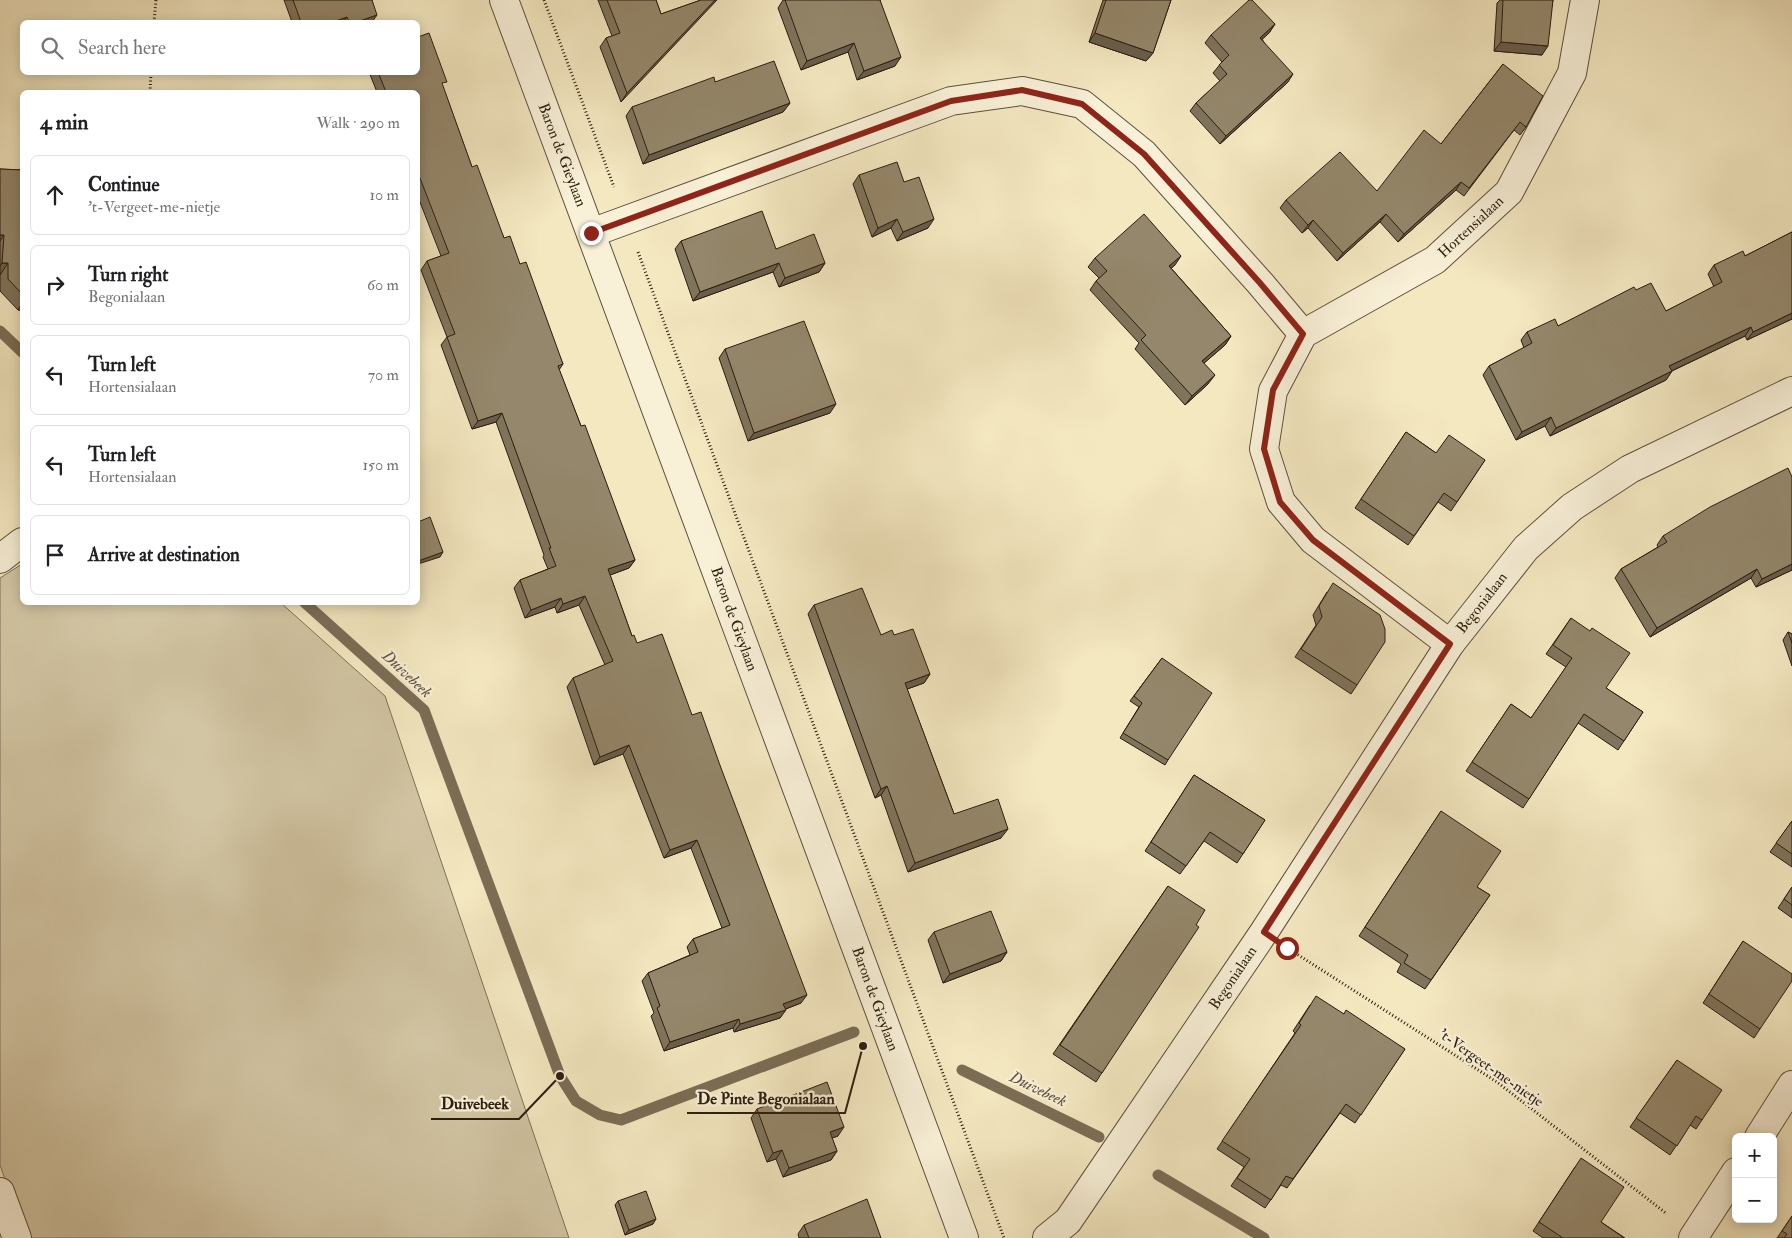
<!DOCTYPE html>
<html lang="en">
<head>
<meta charset="utf-8">
<style>
	:root { --surface:#fff; --page:#f2f2f2; --text:#202124; --muted:#757577; --line:#e0e0e0 }
	body { margin:0; font-family:"IM FELL Double Pica",serif; background:var(--page); color:var(--text) }
	.controls { position:absolute; right:15px; bottom:15px; display:grid; overflow:hidden; border-radius:8px; box-shadow:0 2px 12px #0003 }
	.controls button { width:45px; height:45px; display:grid; place-items:center; padding:0; border:0; border-bottom:1px solid var(--line); background:var(--surface); color:var(--text); font:25px sans-serif }
	.stop { position:absolute; width:15px; height:15px; margin:-11px; border:4px solid #8f2418; border-radius:50%; background:#fff }
	.stop.end { background:#8f2418; border-color:#fff; box-shadow:0 1px 5px #0008 }
	.list { margin:0; padding:0; list-style:none }
	h2 { display:flex; justify-content:space-between; align-items:center; height:65px; margin:0; padding:0 20px; font-size:21px }
	h2 small { font-size:16px; font-weight:400; color:var(--muted) }
	.list li { display:grid; grid-template-columns:32px 1fr auto; gap:15px; align-items:center; box-sizing:border-box; height:80px; margin:0 10px 10px; padding:0 10px; border:1px solid var(--line); border-radius:8px }
	.list b { display:block; font-size:19px; white-space:nowrap }
	.list p { margin:0; font-size:16px; white-space:nowrap; color:var(--muted) }
	.list em { font-size:16px; font-style:normal; color:var(--muted) }
	.icon { flex:none; width:28px; height:28px; fill:none; stroke:currentColor; stroke-width:2; stroke-linecap:round; stroke-linejoin:round }
	.map { position:relative; flex:none; width:1792px; height:1238px; overflow:hidden }
	.search { position:absolute; background:var(--surface); box-shadow:0 2px 12px #0003; left:20px; top:20px; width:400px; height:55px; display:flex; align-items:center; gap:12px; box-sizing:border-box; padding:0 18px; border-radius:8px; color:var(--muted); font-size:19px }
	.panel { position:absolute; background:var(--surface); box-shadow:0 2px 12px #0003; left:20px; top:90px; width:400px; height:515px; border-radius:8px }
	.map>svg:first-child { display:block }
	.green { fill:#d2c5a3; stroke:#7e7158 }
	.lines { fill:none; stroke-linecap:round; stroke-linejoin:round }
	.stream { stroke:#7b6d55; stroke-width:11 }
	.minor-casing { stroke:#5d503b; stroke-width:30 }
	.path { stroke:#2b1d0e; stroke-width:3; stroke-dasharray:1 2.5; stroke-linecap:butt }
	.minor { stroke:#f8f0d7; stroke-width:28 }
	.wall { fill:#7f745c; stroke:#2b1d0e }
	.shaded-wall { fill:#685e4b; stroke:#2b1d0e }
	.building { fill:#94876b; stroke:#2b1d0e }
	.route { stroke:#8f2418; stroke-width:6 }
	.labels { text-anchor:middle; dominant-baseline:central; stroke-width:4.5; stroke-linejoin:round; paint-order:stroke }
	.street-label { font-size:15px; fill:#2b1d0e; stroke:#f8f0d7 }
	.water-label { font-size:16px; font-style:italic; fill:#60533d; stroke:#f8f0d7 }
	.leader { fill:none; stroke:#2b1d0e; stroke-width:2 }
	.callout-dot { fill:#2b1d0e; stroke:#f8f0d7; stroke-width:2 }
	.callout-label { font-size:16px; text-anchor:middle; font-weight:bold; fill:#2b1d0e; stroke:#f8f0d7; stroke-width:4.5; stroke-linejoin:round; paint-order:stroke }
</style>
</head>
<body>
<div class="map">
<svg width="1792" height="1238" viewBox="0 0 1792 1238">
	<rect width="100%" height="100%" fill="#f4e8c1"/>
	<filter id="stains"><feTurbulence type="fractalNoise" baseFrequency=".004" numOctaves="4"/><feColorMatrix values="0 0 0 0 .2 0 0 0 0 .09 0 0 0 0 .02 0 0 0 .5 -.17"/></filter>
	<radialGradient id="worn" r=".72"><stop offset=".6" stop-color="#630" stop-opacity="0"/><stop offset="1" stop-color="#630" stop-opacity=".3"/></radialGradient>
	<!-- green -->
	<path class="green" d="M22 564V602L281 603 385 696 569 1238H26L0 1165V578Z"/>
	<g class="lines">
		<!-- stream -->
		<g class="stream">
			<path d="M0 331 22 352"/>
			<path d="M304 602 424 710 560 1076 576 1101 600 1115 621 1120 854 1032"/>
			<path d="M962 1070 1099 1137"/>
			<path d="M1158 1175 1264 1238"/>
		</g>
		<!-- minor casing -->
		<g class="minor-casing">
			<g id="minor">
				<path d="M504 0 964 1238"/>
				<path d="M591 233 951 101 1022 91 1082 104 1144 154 1260 283 1303 334"/>
				<path d="M0 559 22 542"/>
				<path d="M1450 644 1313 540 1281 502 1264 449 1273 391 1303 334 1435 260 1509 192 1572 73 1585 0"/>
				<path d="M1759 1137 1792 1085"/>
				<path d="M0 1192 17 1238"/>
				<path d="M1047 1238 1068 1221 1264 932 1450 644 1526 548 1572 507 1630 469 1792 391"/>
				<path d="M1693 1238 1736 1172"/>
			</g>
		</g>
		<!-- path -->
		<g class="path">
			<path d="M544 0 614 187"/>
			<path d="M154 22 156 0"/>
			<path d="M150 92 151 72"/>
			<path d="M638 252 1004 1238"/>
			<path d="M1292 951 1497 1082 1667 1214"/>
		</g>
		<!-- minor -->
		<use href="#minor" class="minor"/>
	</g>
	<!-- wall -->
	<g class="wall">
		<path d="M284 0H372V22H292Z"/>
		<path d="M598 0H656L661 14 701 0 621 102 600 47 606 38 612 36Z"/>
		<path d="M783 0H880L895 66 857 80 848 52 801 70 778 8Z"/>
		<path d="M1103 0H1171L1153 53 1146 61 1089 42Z"/>
		<path d="M1500 0H1553L1542 55 1494 51 1497 3Z"/>
		<path d="M1275 24 1269 33 1262 39 1288 82 1220 144 1190 111 1196 103 1220 81 1213 73 1222 62 1205 43 1211 35Z"/>
		<path d="M1503 64 1526 127 1520 135 1514 130 1464 196 1456 190 1398 242 1380 222 1337 261 1308 228 1302 233 1280 208 1286 200 1377 191 1441 144Z"/>
		<path d="M369 72H418L443 87 472 167 504 238 520 264 563 364 559 370 581 426 635 560 629 568 610 575 632 636 801 1003 786 1009 780 1018 734 1032 733 1028 664 1051 651 1016 654 1013 642 981 648 973 690 955 687 947 693 939 722 928 691 848 664 858 623 754 594 765 567 687 573 678 605 665 579 605 557 613 555 607 525 618 514 588 520 580 548 569 543 557 544 555 496 422 472 429 441 345 447 337 421 270 427 261 441 256 418 197V92H377Z"/>
		<path d="M715 82 790 103 783 112 643 164 626 116 632 107Z"/>
		<path d="M0 169 22 170V310H18L0 291Z"/>
		<path d="M859 175 904 182 928 228 897 241 891 228 872 237 853 184Z"/>
		<path d="M1792 232V319L1747 340 1745 336 1672 371 1666 380 1550 436 1545 426 1516 440 1483 375 1489 366 1524 348 1521 340 1527 332 1558 326 1636 290 1666 311 1714 287 1708 274 1714 265 1745 256Z"/>
		<path d="M681 241 776 249 825 263 819 272 779 287 773 272 693 301 675 249Z"/>
		<path d="M1095 258 1175 265 1171 268 1231 336 1225 345 1204 363 1208 384 1185 405 1135 349 1139 343 1090 290 1096 281 1099 278 1088 267Z"/>
		<path d="M725 349 830 413 748 441 719 358Z"/>
		<path d="M1406 432 1436 453 1485 460 1451 511 1438 502 1408 545 1355 508Z"/>
		<path d="M1792 477V570L1756 587 1751 578 1650 637 1615 578 1621 569 1658 547 1657 545 1663 536Z"/>
		<path d="M1327 592 1357 685 1351 694 1295 657 1316 625 1313 615Z"/>
		<path d="M814 605 881 635H894L930 674 924 683 907 689 954 814 1001 838 908 872 881 795 875 798 808 614Z"/>
		<path d="M1571 618 1606 688 1643 712 1618 750 1578 723 1523 808 1466 771 1511 704 1531 718 1566 667 1546 654Z"/>
		<path d="M1788 632 1792 634V666L1783 640Z"/>
		<path d="M1162 658 1168 760 1165 765 1120 738 1139 707 1130 701Z"/>
		<path d="M1194 775 1265 820 1237 863 1204 841 1180 874 1145 851Z"/>
		<path d="M1441 811 1477 887 1490 895 1425 989 1397 972 1401 964 1359 936Z"/>
		<path d="M1792 821V867L1770 852Z"/>
		<path d="M1168 886 1196 925 1096 1082 1053 1054Z"/>
		<path d="M1792 887V918L1778 908Z"/>
		<path d="M934 932 1007 952 1001 961 943 983 928 940Z"/>
		<path d="M1743 941 1760 1029 1754 1038 1703 1003Z"/>
		<path d="M1310 1005 1344 1014 1405 1049 1355 1123 1340 1113 1287 1188 1281 1185 1265 1208 1231 1186 1244 1167 1217 1149 1295 1033 1293 1031Z"/>
		<path d="M1677 1060 1702 1120 1696 1129 1690 1125 1670 1155 1630 1127Z"/>
		<path d="M757 1109 838 1136 832 1138 837 1151 831 1160 783 1177 776 1159 767 1162 751 1118Z"/>
		<path d="M1575 1167 1601 1222 1625 1238H1543L1533 1231Z"/>
		<path d="M618 1201 653 1224 625 1235 615 1205Z"/>
		<path d="M1792 1216V1238H1777Z"/>
		<path d="M804 1225 881 1238H799L798 1234Z"/>
	</g>
	<!-- shaded-wall -->
	<g class="shaded-wall">
		<path d="M715 0H717L621 102 627 93Z"/>
		<path d="M377 15 372 22H357Z"/>
		<path d="M347 17 343 22H333Z"/>
		<path d="M1275 24 1269 33 1255 46 1260 38Z"/>
		<path d="M1095 33 1153 53 1146 61 1089 42Z"/>
		<path d="M1501 42 1548 46 1542 55 1494 51Z"/>
		<path d="M854 43 848 52 801 70 807 61Z"/>
		<path d="M901 57 895 66 857 80 864 71Z"/>
		<path d="M1293 74 1288 82 1220 144 1226 136Z"/>
		<path d="M790 103 783 112 643 164 649 155Z"/>
		<path d="M1461 182 1456 190 1398 242 1404 234Z"/>
		<path d="M1386 214 1380 222 1337 261 1343 253Z"/>
		<path d="M897 219 891 228 872 237 878 228Z"/>
		<path d="M934 219 928 228 897 241 903 232Z"/>
		<path d="M1313 220 1308 228 1302 233 1308 225Z"/>
		<path d="M0 235H4L0 241Z"/>
		<path d="M1181 256 1175 265 1163 275 1169 266Z"/>
		<path d="M2 263H8L0 275V266Z"/>
		<path d="M779 263 773 272 693 301 700 292Z"/>
		<path d="M825 263 819 272 779 287 785 278Z"/>
		<path d="M22 303V310H18Z"/>
		<path d="M1792 313V319L1747 340 1753 332Z"/>
		<path d="M1751 327 1745 336 1663 375 1669 366Z"/>
		<path d="M1231 336 1225 345 1196 370 1202 361Z"/>
		<path d="M1672 371 1666 380 1550 436 1556 428Z"/>
		<path d="M1215 375 1208 384 1185 405 1192 396Z"/>
		<path d="M836 404 830 413 748 441 754 433Z"/>
		<path d="M502 413 496 422 472 429 478 421Z"/>
		<path d="M1551 417 1545 426 1516 440 1522 432Z"/>
		<path d="M443 552 440 557 418 564V561Z"/>
		<path d="M635 560 629 568 602 578 608 569Z"/>
		<path d="M1792 564V570L1756 587 1762 579Z"/>
		<path d="M1757 569 1751 578 1650 637 1657 628Z"/>
		<path d="M585 596 579 605 557 613 563 604Z"/>
		<path d="M561 598 555 607 525 618 531 610Z"/>
		<path d="M930 674 924 683 899 692 905 683Z"/>
		<path d="M629 745 623 754 594 765 600 757Z"/>
		<path d="M887 786 881 795 875 798 881 789Z"/>
		<path d="M1008 829 1001 838 908 872 915 863Z"/>
		<path d="M697 840 691 848 664 858 670 850Z"/>
		<path d="M1007 952 1001 961 943 983 950 974Z"/>
		<path d="M807 995 801 1003 777 1012 783 1004Z"/>
		<path d="M786 1010 780 1018 734 1032 740 1024Z"/>
		<path d="M739 1019 733 1028 664 1051 670 1042Z"/>
		<path d="M844 1127 838 1136 824 1141 830 1132Z"/>
		<path d="M782 1150 776 1159 767 1162 773 1153Z"/>
		<path d="M837 1151 831 1160 783 1177 789 1168Z"/>
		<path d="M656 1219 653 1224 625 1235 629 1230Z"/>
	</g>
	<!-- building -->
	<g class="building">
		<path d="M293 0H372L377 15 357 22H349L347 17 333 22H301Z"/>
		<path d="M607 0H656L661 14 701 0H715L627 93 606 38 620 33Z"/>
		<path d="M785 0H880L901 57 864 71 854 43 807 61Z"/>
		<path d="M1106 0H1171L1153 53 1095 33Z"/>
		<path d="M1249 0H1252L1275 24 1260 38 1293 74 1226 136 1196 103 1227 74 1219 65 1229 55 1211 35Z"/>
		<path d="M1503 0H1553L1548 46 1501 42Z"/>
		<path d="M429 33 447 82 442 83 472 167 477 165 504 238 510 236 520 264 526 262 563 364 558 366 581 426 585 425 635 560 608 569 632 636 634 635 637 643 662 634 692 715 701 712 721 768 807 995 783 1004 786 1010 740 1024 739 1019 670 1042 657 1008 660 1006 648 973 698 952 693 939 730 925 697 840 670 850 629 745 600 757 573 678 613 661 585 596 563 604 561 598 531 610 520 580 556 566 549 548H551L502 413 478 421 447 337 455 334 427 261 449 253 418 173V92H386L378 72H418V37Z"/>
		<path d="M774 61 790 103 649 155 632 107 714 77 715 82Z"/>
		<path d="M1503 64 1543 96 1526 127 1520 122 1469 188 1461 182 1404 234 1386 214 1343 253 1313 220 1308 225 1286 200 1340 152 1377 191 1424 130 1441 144Z"/>
		<path d="M897 162 904 182 919 177 934 219 903 232 897 219 878 228 859 175Z"/>
		<path d="M0 169 22 170V294L8 279V263H2L4 235H0Z"/>
		<path d="M762 211 776 249 814 234 825 263 785 278 779 263 700 292 681 241Z"/>
		<path d="M1144 214 1181 256 1169 266 1231 336 1202 361 1215 375 1192 396 1141 340 1146 335 1096 281 1107 271 1095 258Z"/>
		<path d="M1792 232V313L1753 332 1751 327 1669 366 1672 371 1556 428 1551 417 1522 432 1489 366 1532 343 1527 332 1555 319 1558 326 1634 287 1636 290 1651 283 1666 311 1722 282 1714 265 1743 251 1745 256Z"/>
		<path d="M804 321 836 404 754 433 725 349Z"/>
		<path d="M1406 432 1436 453 1449 435 1485 460 1457 502 1444 493 1414 536 1361 499Z"/>
		<path d="M1788 468 1792 477V564L1762 579 1757 569 1657 628 1621 569 1667 542 1663 536 1710 507Z"/>
		<path d="M430 517 443 552 418 561V522Z"/>
		<path d="M1333 583 1380 615 1385 629V642L1357 685 1301 649 1322 617 1319 606Z"/>
		<path d="M862 588 881 635 892 630 894 635 913 629 930 674 905 683 954 814 998 799 1008 829 915 863 887 786 881 789 814 605Z"/>
		<path d="M1571 618 1590 631 1592 628 1630 653 1606 688 1643 712 1624 741 1584 714 1529 799 1472 762 1511 704 1531 718 1572 658 1553 645Z"/>
		<path d="M1788 632 1792 634V643Z"/>
		<path d="M1162 658 1212 693 1168 760 1123 733 1142 703 1134 696Z"/>
		<path d="M1194 775 1265 820 1243 854 1210 832 1186 866 1151 842Z"/>
		<path d="M1441 811 1501 851 1477 887 1490 895 1431 980 1404 963 1408 955 1365 927Z"/>
		<path d="M1792 821V854L1776 843Z"/>
		<path d="M1168 886 1205 910 1196 925 1199 927 1102 1073 1060 1045Z"/>
		<path d="M1792 887V905L1784 899Z"/>
		<path d="M991 911 1007 952 950 974 934 932Z"/>
		<path d="M1743 941 1792 974V981L1760 1029 1709 994Z"/>
		<path d="M1316 996 1344 1014 1346 1010 1405 1049 1361 1115 1346 1104 1293 1179 1286 1176 1271 1200 1237 1178 1250 1159 1222 1141 1301 1025 1299 1023Z"/>
		<path d="M1677 1060 1722 1090 1702 1120 1696 1116 1677 1146 1636 1118Z"/>
		<path d="M827 1082 844 1127 830 1132 837 1151 789 1168 782 1150 773 1153 757 1109Z"/>
		<path d="M1581 1158 1624 1187 1601 1222 1624 1238H1563L1539 1222Z"/>
		<path d="M646 1191 656 1219 629 1230 618 1201Z"/>
		<path d="M867 1199 881 1238H809L804 1225Z"/>
		<path d="M1792 1216V1238H1784L1787 1234 1782 1231Z"/>
	</g>
	<g class="lines">
		<!-- route -->
		<path class="route" d="M591 233 951 101 1022 90 1082 104 1144 154 1260 283 1303 334 1273 390 1264 449 1280 502 1313 540 1450 644 1264 932 1287 948"/>
	</g>
	<g class="labels">
		<!-- street labels -->
		<g class="street-label">
			<text transform="translate(562 155) rotate(69)">Baron de Gieylaan</text>
			<text transform="translate(1471 227) rotate(-43)">Hortensialaan</text>
			<text transform="translate(1482 603) rotate(-52)">Begonialaan</text>
			<text transform="translate(734 619) rotate(70)">Baron de Gieylaan</text>
			<text transform="translate(1233 978) rotate(-56)">Begonialaan</text>
			<text transform="translate(875 999) rotate(70)">Baron de Gieylaan</text>
			<text transform="translate(1491 1068) rotate(35)">'t-Vergeet-me-nietje</text>
		</g>
		<!-- water labels -->
		<g class="water-label">
			<text transform="translate(407 674) rotate(43)">Duivebeek</text>
			<text transform="translate(1038 1089) rotate(26)">Duivebeek</text>
		</g>
	</g>
	<!-- callouts -->
	<path class="leader" d="M863 1046L845 1113H687M560 1076L519 1119H431"/>
	<g class="callout-dot">
		<circle cx="863" cy="1046" r="5"/>
		<circle cx="560" cy="1076" r="5"/>
	</g>
	<g class="callout-label">
		<text x="766" y="1104">De Pinte Begonialaan</text>
		<text x="475" y="1109">Duivebeek</text>
	</g>
	<rect width="100%" height="100%" filter="url(#stains)"/>
	<rect width="100%" height="100%" fill="url(#worn)"/>
</svg>
<div class="controls">
<button>+</button>
<button>−</button>
</div>
<div class="stop" style="left:1287px;top:948px"></div>
<div class="stop end" style="left:591px;top:233px"></div>
<div class="search"><svg class="icon" aria-label="search" viewBox="0 0 24 24"><circle cx="10" cy="10" r="6"/><path d="M15 15l6 6"/></svg>Search here</div>
<section class="panel">
<h2>4 min<small>Walk · 290 m</small></h2>
<ul class="list">
<li><svg class="icon" aria-label="ahead" viewBox="0 0 24 24"><path d="M12 20V5M6 11l6-6 6 6"/></svg><div><b>Continue</b><p>'t-Vergeet-me-nietje</p></div><em>10 m</em></li>
<li><svg class="icon" aria-label="right" viewBox="0 0 24 24"><path d="M7 20v-9h11M14 6l5 5-5 5"/></svg><div><b>Turn right</b><p>Begonialaan</p></div><em>60 m</em></li>
<li><svg class="icon" aria-label="left" viewBox="0 0 24 24"><path d="M17 20v-9H6M10 6l-5 5 5 5"/></svg><div><b>Turn left</b><p>Hortensialaan</p></div><em>70 m</em></li>
<li><svg class="icon" aria-label="left" viewBox="0 0 24 24"><path d="M17 20v-9H6M10 6l-5 5 5 5"/></svg><div><b>Turn left</b><p>Hortensialaan</p></div><em>150 m</em></li>
<li><svg class="icon" aria-label="arrive" viewBox="0 0 24 24"><path d="M6 21V4h12l-3 4 3 4H6"/></svg><div><b>Arrive at destination</b></div></li>
</ul>
</section>
</div>
</body>
</html>
